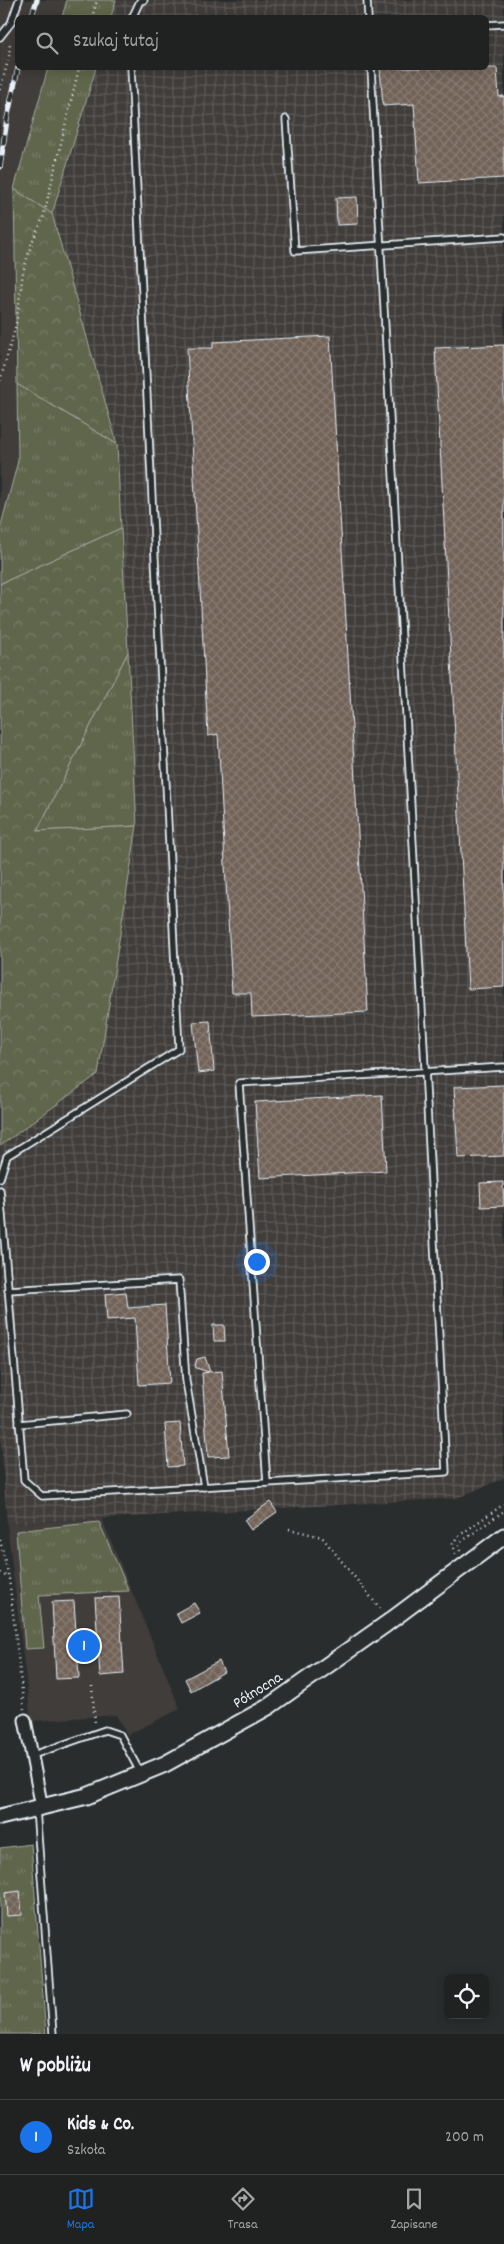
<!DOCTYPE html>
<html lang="pl">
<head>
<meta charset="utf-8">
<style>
	:root { --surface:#202222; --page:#282a2a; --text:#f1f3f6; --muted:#a2a4a5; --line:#3d3f40; --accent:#1a73e8 }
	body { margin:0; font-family:Dekko,sans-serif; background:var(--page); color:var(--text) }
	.controls { position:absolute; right:15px; bottom:15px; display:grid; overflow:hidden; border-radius:8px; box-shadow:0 2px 12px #0003 }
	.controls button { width:45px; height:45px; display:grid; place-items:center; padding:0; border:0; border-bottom:1px solid var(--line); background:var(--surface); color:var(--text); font:25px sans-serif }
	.you { position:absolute; left:256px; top:1261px; width:18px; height:18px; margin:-12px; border:4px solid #fff; border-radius:50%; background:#1a73e8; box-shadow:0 0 0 8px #1a73e833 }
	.badge { display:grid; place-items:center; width:32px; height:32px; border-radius:50%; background:var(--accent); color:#fff; font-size:16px; font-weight:700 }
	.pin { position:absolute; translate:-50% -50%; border:2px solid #fff; box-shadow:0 1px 5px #0006 }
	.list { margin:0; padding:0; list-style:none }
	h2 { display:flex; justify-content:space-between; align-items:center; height:65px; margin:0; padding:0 20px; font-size:21px }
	h2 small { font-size:16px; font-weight:400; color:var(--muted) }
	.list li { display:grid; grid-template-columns:32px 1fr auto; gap:15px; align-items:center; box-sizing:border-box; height:75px; padding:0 20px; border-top:1px solid var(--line) }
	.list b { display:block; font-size:19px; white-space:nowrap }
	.list p { margin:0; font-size:16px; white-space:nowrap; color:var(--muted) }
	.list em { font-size:16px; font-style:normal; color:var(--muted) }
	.icon { flex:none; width:28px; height:28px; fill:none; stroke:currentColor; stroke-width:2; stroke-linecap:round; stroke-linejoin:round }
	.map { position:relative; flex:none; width:504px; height:2034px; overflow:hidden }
	.search { position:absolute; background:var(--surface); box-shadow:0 2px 12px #0003; left:15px; right:15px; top:15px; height:55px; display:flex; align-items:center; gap:12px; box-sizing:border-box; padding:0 18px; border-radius:8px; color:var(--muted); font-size:19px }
	.sheet { height:140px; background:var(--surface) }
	nav { display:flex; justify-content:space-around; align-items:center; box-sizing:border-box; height:70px; border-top:1px solid var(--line); background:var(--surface); font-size:14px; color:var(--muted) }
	nav a { display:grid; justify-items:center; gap:2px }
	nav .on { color:var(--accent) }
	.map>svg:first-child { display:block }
	.built { fill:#403d3b }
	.industrial { fill:url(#industrial-grid) }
	.grass { fill:url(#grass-tufts); stroke:#a4aca2 }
	.forest { fill:url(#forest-crowns); stroke:#a4aca2 }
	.building { fill:url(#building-cross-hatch); stroke:#e8f1f8 }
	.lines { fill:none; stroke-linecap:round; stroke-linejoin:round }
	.service-casing { stroke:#e8f1f8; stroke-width:9 }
	.minor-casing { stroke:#e8f1f8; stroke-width:15 }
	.tertiary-casing { stroke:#e8f1f8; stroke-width:19 }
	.path { stroke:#e8f1f8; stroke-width:2.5; stroke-dasharray:1 4; stroke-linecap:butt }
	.service { stroke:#2a2d2e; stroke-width:5.5 }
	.minor { stroke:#2a2d2e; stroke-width:11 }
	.tertiary { stroke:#2a2d2e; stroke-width:15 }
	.rail-casing { stroke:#e8f1f8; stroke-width:5.5 }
	.rail { stroke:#2a2d2e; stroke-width:4; stroke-dasharray:11; stroke-linecap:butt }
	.labels { text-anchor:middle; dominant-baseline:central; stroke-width:4.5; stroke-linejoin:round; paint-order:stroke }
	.street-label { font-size:16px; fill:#e8f1f8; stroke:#2a2d2e }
</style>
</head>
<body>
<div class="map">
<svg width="504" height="2034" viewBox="0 0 504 2034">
	<defs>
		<pattern id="industrial-grid" width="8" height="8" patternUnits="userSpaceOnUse" patternTransform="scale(1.25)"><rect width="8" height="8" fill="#403d3b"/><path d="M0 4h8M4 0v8" fill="none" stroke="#5c5a58"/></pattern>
		<pattern id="grass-tufts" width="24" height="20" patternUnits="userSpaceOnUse" patternTransform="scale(1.25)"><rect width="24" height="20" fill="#60664c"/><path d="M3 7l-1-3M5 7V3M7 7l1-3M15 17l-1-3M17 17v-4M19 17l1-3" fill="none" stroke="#777c67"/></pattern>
		<pattern id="forest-crowns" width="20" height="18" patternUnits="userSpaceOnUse" patternTransform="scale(1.25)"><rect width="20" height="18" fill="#60664c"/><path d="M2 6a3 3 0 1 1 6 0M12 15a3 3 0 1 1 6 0" fill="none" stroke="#777c67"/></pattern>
		<pattern id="building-cross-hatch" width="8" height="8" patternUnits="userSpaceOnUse" patternTransform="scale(1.25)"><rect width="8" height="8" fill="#726359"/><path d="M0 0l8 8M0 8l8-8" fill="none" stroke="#867a72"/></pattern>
	</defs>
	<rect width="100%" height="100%" fill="#2a2d2e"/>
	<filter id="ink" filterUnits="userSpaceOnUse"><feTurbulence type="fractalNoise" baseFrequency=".02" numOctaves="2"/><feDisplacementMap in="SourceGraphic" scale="10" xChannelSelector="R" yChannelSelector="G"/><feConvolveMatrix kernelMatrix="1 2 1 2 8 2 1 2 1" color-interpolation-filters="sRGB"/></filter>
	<g filter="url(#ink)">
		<!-- built -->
		<g class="built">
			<path d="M0 0H67L62 17 18 18V68H48L14 189 18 461 0 529Z"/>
			<path d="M102 1519 180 1709 127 1735 116 1715 31 1721 7 1524Z"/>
		</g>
		<!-- industrial -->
		<path class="industrial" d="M116 0H504V1478L457 1498 7 1524 0 1426V1146L98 1074 137 826 117 444 52 214 96 68H486V18L111 17Z"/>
		<!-- grass -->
		<g class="grass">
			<path d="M67 0H116L111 17H62Z"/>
			<path d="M48 68H96L52 214 14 189Z"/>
			<path d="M17 384 117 444 121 528 0 584V529L18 461Z"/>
			<path d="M128 652 137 826 37 831Z"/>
			<path d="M99 1522 129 1591 39 1595 44 1648 25 1649 16 1531Z"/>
			<path d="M31 1844 46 2034H0V1848Z"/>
		</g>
		<!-- forest -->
		<g class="forest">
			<path d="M14 189 52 214 117 444 17 384Z"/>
			<path d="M121 528 128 652 37 831 137 826 98 1074 0 1146V584Z"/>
		</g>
		<!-- building -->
		<g class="building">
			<path d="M380 68H497L499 97 504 96V178L419 183 414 104 383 106Z"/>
			<path d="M357 197 358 224 337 225 336 198Z"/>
			<path d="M330 336 368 1012 252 1017 251 993H232L218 734 208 736 187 348H213V342Z"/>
			<path d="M504 345V987L468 989 435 348Z"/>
			<path d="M210 1021 214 1071 198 1073 193 1022Z"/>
			<path d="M504 1085V1156L458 1158 454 1087Z"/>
			<path d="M382 1095 386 1171 260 1178 255 1102Z"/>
			<path d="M503 1182 504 1206 481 1207 480 1183Z"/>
			<path d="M126 1292 128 1308 165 1305 170 1383 139 1385 135 1318 107 1320 105 1294Z"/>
			<path d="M213 1325H224L225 1341H214Z"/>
			<path d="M205 1357 210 1372 222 1371 229 1456 208 1457 202 1373 209 1372 196 1368 195 1365 197 1359Z"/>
			<path d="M180 1423 183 1466 168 1467 165 1424Z"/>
			<path d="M270 1502 277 1512 251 1530 244 1520Z"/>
			<path d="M119 1597 124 1674 100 1676 95 1598Z"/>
			<path d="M74 1601 79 1678 56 1679 52 1602Z"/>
			<path d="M194 1603 200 1613 181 1623 176 1613Z"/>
			<path d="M219 1661 224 1672 191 1691 185 1679Z"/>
			<path d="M20 1891 22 1915 7 1916 5 1893Z"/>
		</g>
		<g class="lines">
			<!-- service casing -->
			<g class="service-casing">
				<g id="service">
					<path d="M367 0 368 18"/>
					<path d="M132 18 140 1 144 0"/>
					<path d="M486 25 504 24"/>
					<path d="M0 37 11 23 19 0"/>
					<path d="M371 68C399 535 421 1004 446 1472L267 1483 239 1083 504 1067"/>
					<path d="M286 119 295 251 504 237"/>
					<path d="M0 1178 7 1156 179 1049 131 68"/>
					<path d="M0 1190 24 1480 42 1496 267 1483"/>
					<path d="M8 1290 179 1280 186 1381 204 1487"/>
					<path d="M19 1424 127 1414"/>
					<path d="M33 1755 105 1730 120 1735 141 1774"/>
					<path d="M36 1809 53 2034"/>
				</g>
			</g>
			<!-- minor casing -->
			<g class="minor-casing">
				<path id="minor" d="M25 1720 42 1808"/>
			</g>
			<!-- tertiary casing -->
			<g class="tertiary-casing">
				<path id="tertiary" d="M0 1817 87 1796 165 1764 268 1707 386 1624 504 1536"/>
			</g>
			<!-- path -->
			<g class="path">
				<path d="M92 18 97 0"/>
				<path d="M0 90 9 57 10 42"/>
				<path d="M0 381 16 325 23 272 32 242 43 218 79 68"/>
				<path d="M289 1529 322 1537 382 1611"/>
				<path d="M0 1540 9 1578 24 1709"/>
				<path d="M460 1551 459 1546 461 1542 504 1511"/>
				<path d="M455 1554 453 1544 457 1537 504 1504"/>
				<path d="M0 1573 9 1578"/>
				<path d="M92 1686 95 1724"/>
			</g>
			<!-- service -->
			<use href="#service" class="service"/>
			<!-- minor -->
			<use href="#minor" class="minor"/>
			<!-- tertiary -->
			<use href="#tertiary" class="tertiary"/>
			<!-- rail casing -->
			<g class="rail-casing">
				<g id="rail">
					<path d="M31 18 37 0"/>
					<path d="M0 167 7 119 18 68"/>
				</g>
			</g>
			<!-- rail -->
			<use href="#rail" class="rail"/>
		</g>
	</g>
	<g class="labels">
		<!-- street labels -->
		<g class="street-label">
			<text transform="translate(258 1691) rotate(-32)">Północna</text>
		</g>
	</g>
</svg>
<div class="controls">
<button><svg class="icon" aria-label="locate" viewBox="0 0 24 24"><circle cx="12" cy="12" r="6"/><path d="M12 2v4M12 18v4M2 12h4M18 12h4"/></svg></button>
</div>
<div class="you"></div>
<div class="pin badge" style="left:84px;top:1646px">1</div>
<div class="search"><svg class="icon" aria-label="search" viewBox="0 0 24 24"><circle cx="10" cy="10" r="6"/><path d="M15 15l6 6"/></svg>Szukaj tutaj</div>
</div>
<section class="sheet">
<h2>W pobliżu<small></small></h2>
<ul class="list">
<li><span class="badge">1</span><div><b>Kids &amp; Co.</b><p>Szkoła</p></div><em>200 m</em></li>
</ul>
</section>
<nav>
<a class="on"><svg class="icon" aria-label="map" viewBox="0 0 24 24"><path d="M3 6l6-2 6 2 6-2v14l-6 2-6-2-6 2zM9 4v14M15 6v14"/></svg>Mapa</a>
<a><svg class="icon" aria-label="directions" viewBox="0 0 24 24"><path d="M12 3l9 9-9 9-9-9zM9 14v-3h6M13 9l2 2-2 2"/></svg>Trasa</a>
<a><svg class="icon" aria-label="saved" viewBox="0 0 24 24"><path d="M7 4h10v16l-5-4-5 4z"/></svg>Zapisane</a>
</nav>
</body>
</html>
